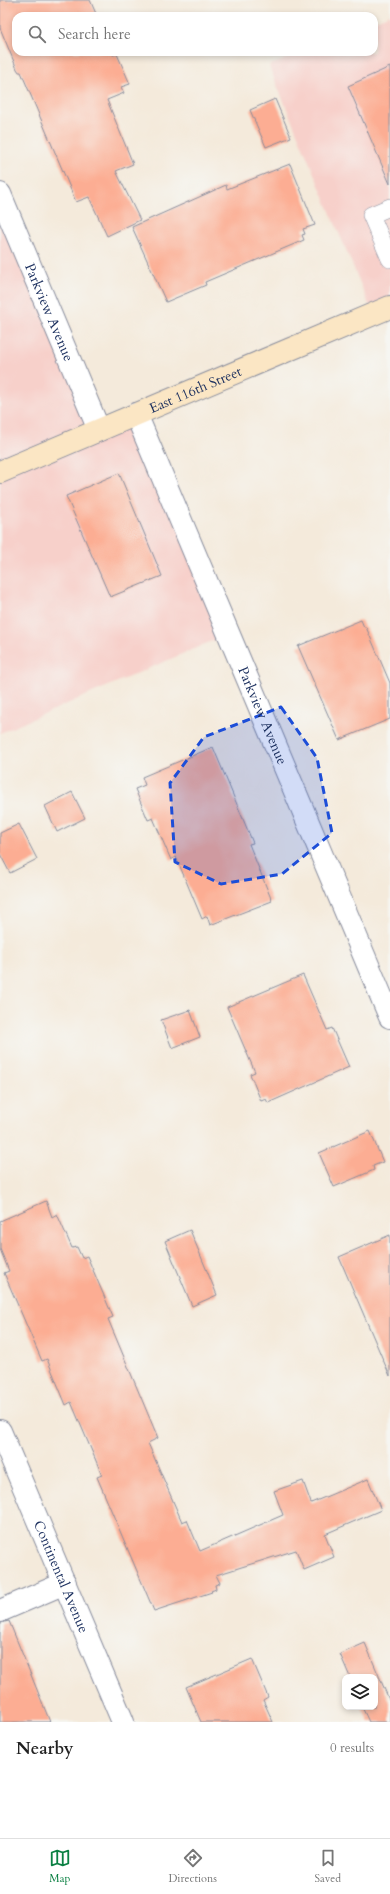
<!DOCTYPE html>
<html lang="en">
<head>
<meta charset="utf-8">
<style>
	:root { --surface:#fff; --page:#f2f2f2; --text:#222; --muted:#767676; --line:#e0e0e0; --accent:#0b8043 }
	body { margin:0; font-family:Cardo,serif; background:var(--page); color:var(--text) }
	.controls { position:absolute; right:12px; bottom:12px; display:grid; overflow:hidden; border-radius:8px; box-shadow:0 2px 6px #0003 }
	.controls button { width:36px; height:36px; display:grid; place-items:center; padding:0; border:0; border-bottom:1px solid var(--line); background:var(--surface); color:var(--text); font:20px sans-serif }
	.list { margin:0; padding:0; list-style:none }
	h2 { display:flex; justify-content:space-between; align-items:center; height:52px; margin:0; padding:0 16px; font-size:17px }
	h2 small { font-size:13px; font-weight:400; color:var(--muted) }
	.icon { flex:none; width:22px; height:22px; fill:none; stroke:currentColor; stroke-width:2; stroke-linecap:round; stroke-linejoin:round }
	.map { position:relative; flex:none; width:390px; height:1722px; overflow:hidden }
	.search { position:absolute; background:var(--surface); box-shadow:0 2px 6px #0003; left:12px; right:12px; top:12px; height:44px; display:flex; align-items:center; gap:10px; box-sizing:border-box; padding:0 14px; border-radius:12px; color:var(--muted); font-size:15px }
	.sheet { height:116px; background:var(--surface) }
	nav { display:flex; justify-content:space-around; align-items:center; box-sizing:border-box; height:56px; border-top:1px solid var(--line); background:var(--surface); font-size:11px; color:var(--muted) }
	nav a { display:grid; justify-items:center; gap:2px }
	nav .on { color:var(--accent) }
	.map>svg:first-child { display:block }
	.built { fill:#f7d0ca }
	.building { fill:#fcad93 }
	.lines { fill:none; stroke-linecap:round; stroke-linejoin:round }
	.service-casing { stroke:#888c9c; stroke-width:18 }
	.minor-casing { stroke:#888c9c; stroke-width:24 }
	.secondary-casing { stroke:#888c9c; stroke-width:24 }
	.service { stroke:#fff; stroke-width:17 }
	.minor { stroke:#fff; stroke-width:22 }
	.secondary { stroke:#fbe6c4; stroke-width:22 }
	.marked { fill:#1d4ed8; fill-opacity:0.2; stroke:#1d4ed8; stroke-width:3; stroke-dasharray:8 5; stroke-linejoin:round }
	.labels { text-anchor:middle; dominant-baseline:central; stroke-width:3; stroke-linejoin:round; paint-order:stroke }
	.street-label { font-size:14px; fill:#1b2f5e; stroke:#f6f6f2 }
</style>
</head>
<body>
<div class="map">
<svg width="390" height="1722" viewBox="0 0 390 1722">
	<rect width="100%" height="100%" fill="#f6f6f2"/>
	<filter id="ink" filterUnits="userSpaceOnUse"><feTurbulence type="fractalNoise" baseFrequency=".025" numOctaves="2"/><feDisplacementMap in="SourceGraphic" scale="8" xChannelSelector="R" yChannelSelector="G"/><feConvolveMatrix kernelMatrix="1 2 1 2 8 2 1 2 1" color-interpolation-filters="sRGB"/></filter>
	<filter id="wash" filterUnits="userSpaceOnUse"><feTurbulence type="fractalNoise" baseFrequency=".012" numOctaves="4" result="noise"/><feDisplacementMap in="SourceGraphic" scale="16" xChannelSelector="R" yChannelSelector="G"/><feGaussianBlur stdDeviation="0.9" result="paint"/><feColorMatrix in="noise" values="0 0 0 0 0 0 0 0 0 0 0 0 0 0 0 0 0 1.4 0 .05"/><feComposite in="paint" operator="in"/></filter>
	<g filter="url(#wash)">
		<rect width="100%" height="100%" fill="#f4eadb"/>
		<!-- built -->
		<g class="built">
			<path d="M390 14V307L373 314 269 66 302 52H374V21Z"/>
			<path d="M0 210 99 429 136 414 228 634 0 733Z"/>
		</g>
		<g id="blocks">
			<!-- building -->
			<g class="building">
				<path d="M0 0H90L97 16H16V52H112L113 55 117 54 130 84 121 87 124 93 107 100 133 164 116 171 140 220 107 236 89 197 76 202 21 72H19L17 69 0 28Z"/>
				<path d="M390 67V184L348 86Z"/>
				<path d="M275 99 291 137 266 147 250 110Z"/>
				<path d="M290 164 315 225 303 229 305 234 302 235 304 240 205 282 206 285 166 302 132 227 226 185 227 189Z"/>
				<path d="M119 473 162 576 110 597 66 496Z"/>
				<path d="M361 620 364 627H366L390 683V719L339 740 298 646Z"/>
				<path d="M213 747 253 843 249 844 272 901 210 925 207 916 202 919 176 857 171 860 153 818 148 820 135 789 145 785 142 777Z"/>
				<path d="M72 792 85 818 57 832 45 806Z"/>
				<path d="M19 824 37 859 10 873 0 854V833Z"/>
				<path d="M303 975 327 1030 332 1028 349 1067 268 1103 266 1099 261 1101 250 1074 255 1072 227 1007Z"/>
				<path d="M190 1010 200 1037 172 1048 161 1020Z"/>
				<path d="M370 1131 383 1162 373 1166 374 1170 334 1187 319 1153Z"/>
				<path d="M46 1201 52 1217 57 1214 72 1248 77 1247 82 1258 87 1256 113 1317 108 1319 158 1438 148 1443 182 1522 187 1520 200 1551 283 1515 274 1491 303 1481 311 1503 368 1479 381 1510 325 1534 334 1557 304 1570 296 1550 216 1575 220 1583 215 1585 216 1589 211 1591 212 1592 154 1611 97 1477 102 1475 71 1402 66 1405 47 1359 42 1361 4 1273 9 1271 0 1249V1221Z"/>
				<path d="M190 1230 217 1295 192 1306 165 1241Z"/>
				<path d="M390 1235V1376L339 1257Z"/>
				<path d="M9 1621 42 1702 50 1722H0V1623Z"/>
				<path d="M365 1643 390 1702V1722H369L362 1707H375V1677H350L340 1654Z"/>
				<path d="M252 1659 268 1697 263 1700 273 1722H201L186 1687Z"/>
			</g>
		</g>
	</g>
	<g filter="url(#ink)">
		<use href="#blocks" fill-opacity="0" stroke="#888c9c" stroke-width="1"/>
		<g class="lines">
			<!-- service casing -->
			<g class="service-casing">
				<path id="service" d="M390 207 371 215 390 259"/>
			</g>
			<!-- minor casing -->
			<g class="minor-casing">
				<g id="minor">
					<path id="s1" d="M0 194 99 430"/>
					<path id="s2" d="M136 414 390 1017"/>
					<path id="s3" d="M0 1431 123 1722"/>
					<path d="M0 1611 65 1583"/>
				</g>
			</g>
			<!-- secondary casing -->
			<g class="secondary-casing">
				<g id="secondary">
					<path id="s4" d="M0 472 390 307"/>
				</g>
			</g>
			<!-- service -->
			<use href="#service" class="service"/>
			<!-- minor -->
			<use href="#minor" class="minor"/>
			<!-- secondary -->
			<use href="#secondary" class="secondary"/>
		</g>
	</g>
	<!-- marked area -->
	<path class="marked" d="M281 707 317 758 332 833 282 874 221 884 175 862 170 783 204 737Z"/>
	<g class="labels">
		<!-- street labels -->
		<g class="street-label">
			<text stroke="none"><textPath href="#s1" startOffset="128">Parkview Avenue</textPath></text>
			<text stroke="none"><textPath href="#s4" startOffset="212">East 116th Street</textPath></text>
			<text stroke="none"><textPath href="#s2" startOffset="327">Parkview Avenue</textPath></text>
			<text stroke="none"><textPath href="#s3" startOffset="158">Continental Avenue</textPath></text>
		</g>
	</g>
</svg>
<div class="controls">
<button><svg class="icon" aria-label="layers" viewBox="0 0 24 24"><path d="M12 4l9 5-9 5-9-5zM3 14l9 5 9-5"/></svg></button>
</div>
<div class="search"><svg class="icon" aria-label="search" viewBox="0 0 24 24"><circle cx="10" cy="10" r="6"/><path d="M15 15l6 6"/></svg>Search here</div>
</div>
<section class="sheet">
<h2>Nearby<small>0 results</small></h2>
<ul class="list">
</ul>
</section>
<nav>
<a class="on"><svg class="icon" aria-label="map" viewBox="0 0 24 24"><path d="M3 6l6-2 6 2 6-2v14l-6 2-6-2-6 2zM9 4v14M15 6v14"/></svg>Map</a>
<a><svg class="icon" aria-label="directions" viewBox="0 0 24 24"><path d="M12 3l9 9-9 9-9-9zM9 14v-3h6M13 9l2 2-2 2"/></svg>Directions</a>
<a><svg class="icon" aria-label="saved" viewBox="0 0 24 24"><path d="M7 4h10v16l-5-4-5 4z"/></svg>Saved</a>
</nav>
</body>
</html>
